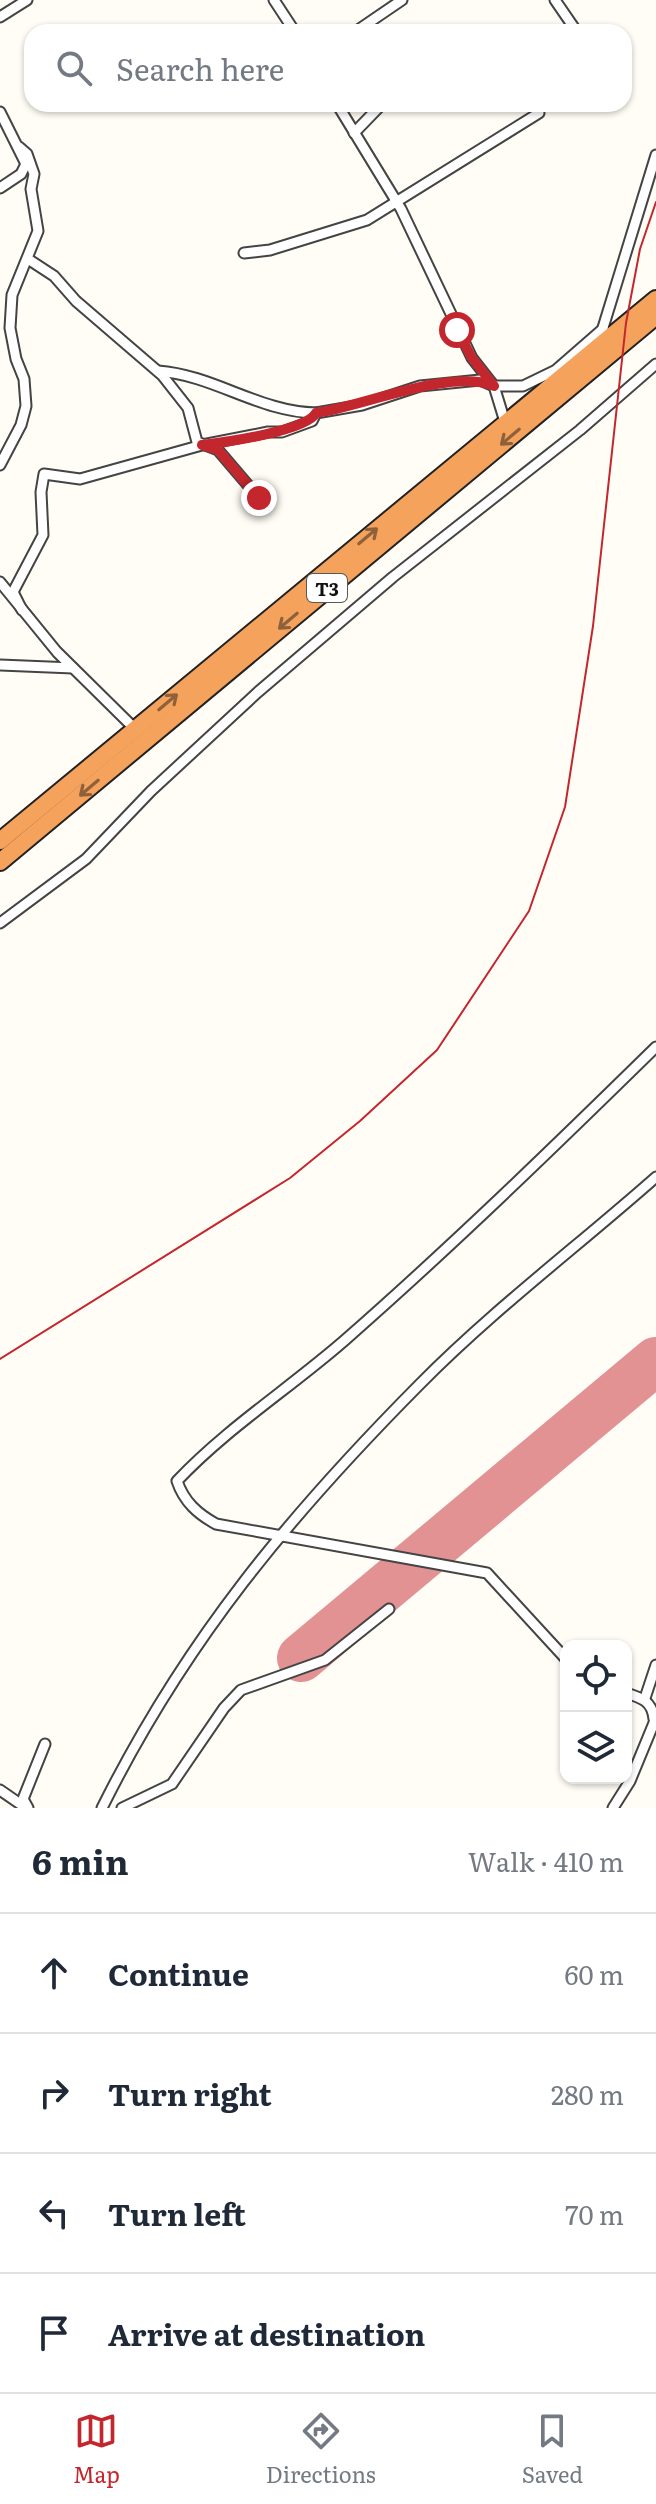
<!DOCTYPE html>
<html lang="en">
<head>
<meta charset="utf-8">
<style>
	:root { --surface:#fff; --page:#f2f2f3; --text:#1f2937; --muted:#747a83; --line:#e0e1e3; --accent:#c4262e }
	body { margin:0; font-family:Literata,serif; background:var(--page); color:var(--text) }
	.controls { position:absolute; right:24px; bottom:24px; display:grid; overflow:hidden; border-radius:16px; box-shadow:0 2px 6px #0004 }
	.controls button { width:72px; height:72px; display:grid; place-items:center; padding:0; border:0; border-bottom:2px solid var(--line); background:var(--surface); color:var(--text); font:40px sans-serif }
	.stop { position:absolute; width:24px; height:24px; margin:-18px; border:6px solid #c4262e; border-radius:50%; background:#fff }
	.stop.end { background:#c4262e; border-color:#fff; box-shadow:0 2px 8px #0008 }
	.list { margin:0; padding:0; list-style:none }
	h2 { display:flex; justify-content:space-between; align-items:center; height:104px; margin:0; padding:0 32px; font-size:34px }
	h2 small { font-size:26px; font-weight:400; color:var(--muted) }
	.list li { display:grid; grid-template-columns:52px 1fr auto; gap:24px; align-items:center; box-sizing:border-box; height:120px; padding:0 32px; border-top:2px solid var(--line) }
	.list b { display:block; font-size:30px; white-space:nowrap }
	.list em { font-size:26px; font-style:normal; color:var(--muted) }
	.icon { flex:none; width:44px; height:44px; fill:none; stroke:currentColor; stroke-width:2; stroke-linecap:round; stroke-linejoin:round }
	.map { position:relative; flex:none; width:656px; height:1808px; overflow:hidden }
	.search { position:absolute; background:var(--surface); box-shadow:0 2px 6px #0004; left:24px; right:24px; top:24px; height:88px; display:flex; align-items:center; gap:20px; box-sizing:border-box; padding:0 28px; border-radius:24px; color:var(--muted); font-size:30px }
	.sheet { height:584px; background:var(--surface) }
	nav { display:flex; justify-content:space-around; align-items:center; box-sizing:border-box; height:112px; border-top:2px solid var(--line); background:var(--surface); font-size:22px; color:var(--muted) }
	nav a { display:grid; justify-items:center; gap:4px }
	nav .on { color:var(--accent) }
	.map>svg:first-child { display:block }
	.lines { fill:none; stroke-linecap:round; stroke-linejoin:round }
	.runway { stroke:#e29292; stroke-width:48 }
	.street-casing { stroke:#444; stroke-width:13 }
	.highway-casing { stroke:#222; stroke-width:20 }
	.street { stroke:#fff; stroke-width:9 }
	.highway { stroke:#f5a25d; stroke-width:16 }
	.rail { stroke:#c4262e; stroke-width:2 }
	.oneway { stroke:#8e613b }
	.route { stroke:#c4262e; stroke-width:10 }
	.labels { text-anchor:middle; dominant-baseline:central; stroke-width:8; stroke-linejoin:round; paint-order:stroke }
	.shield { fill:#fff; stroke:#585858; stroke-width:2 }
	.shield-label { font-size:18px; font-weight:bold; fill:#111 }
</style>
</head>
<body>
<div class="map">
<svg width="656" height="1808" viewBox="0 0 656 1808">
	<rect width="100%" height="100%" fill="#fffdf5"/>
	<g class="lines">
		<!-- runway -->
		<path class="runway" d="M301 1658 656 1361"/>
		<!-- street casing -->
		<g class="street-casing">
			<g id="street">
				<path d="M274 0 295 32"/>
				<path d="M555 0 577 32"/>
				<path d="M0 17 27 0"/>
				<path d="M355 32 402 0"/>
				<path d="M337 104 401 209 472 358 494 386 505 422"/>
				<path d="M0 112 26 164 21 174 0 188"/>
				<path d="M354 133 382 104"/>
				<path d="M244 253 270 250 367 220 539 113"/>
				<path d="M28 259 54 276 76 301 162 375 188 408 197 442 218 450 259 498"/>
				<path d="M602 331 656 155"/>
				<path d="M158 371C214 375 259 412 316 413"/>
				<path d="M0 465 21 425 26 406 24 379 16 359 10 328 12 295 38 231 31 189 34 174 27 154 19 147"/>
				<path d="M0 582 57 652 135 729"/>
				<path d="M22 610 13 592 43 535 41 492 44 474 80 479 202 445 268 432H282L312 421 316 413 362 405 420 386 480 380 494 386H523L556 370 603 329"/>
				<path d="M0 665 73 668"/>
				<path d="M0 923 86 859 151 791 258 692 393 577 580 430 656 364"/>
				<path d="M566 1659 487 1573 216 1524C198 1514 184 1502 177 1481 227 1428 290 1388 345 1340 452 1246 554 1147 656 1047"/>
				<path d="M626 1693C642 1698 652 1701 654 1719"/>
				<path d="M645 1698 656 1665"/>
				<path d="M0 1790 26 1808"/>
				<path d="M28 1808 23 1799 45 1744"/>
				<path d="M102 1808C185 1641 289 1516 420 1384 493 1310 578 1246 656 1177"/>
				<path d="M122 1808 172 1784 224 1708 241 1690 325 1660 389 1609"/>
				<path d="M613 1808 630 1781 656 1718"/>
			</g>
		</g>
		<!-- highway casing -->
		<g class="highway-casing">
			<g id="highway">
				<path d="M0 841 656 299"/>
				<path d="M0 862 656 316"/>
			</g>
		</g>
		<!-- street -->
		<use href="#street" class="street"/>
		<!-- highway -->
		<use href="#highway" class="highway"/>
		<!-- rail -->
		<path class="rail" d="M0 1359 290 1178 360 1121 437 1050 529 911 565 807 593 626 626 323 640 249 656 202"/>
	</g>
	<!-- one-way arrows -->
	<defs><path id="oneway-shaft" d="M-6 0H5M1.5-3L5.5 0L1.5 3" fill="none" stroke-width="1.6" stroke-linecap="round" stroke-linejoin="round" transform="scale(2)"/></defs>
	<g class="oneway">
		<use href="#oneway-shaft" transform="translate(510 437) rotate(140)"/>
		<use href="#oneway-shaft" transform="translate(368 536) rotate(-40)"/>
		<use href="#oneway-shaft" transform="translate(288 621) rotate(140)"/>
		<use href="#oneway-shaft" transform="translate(168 702) rotate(-40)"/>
		<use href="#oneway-shaft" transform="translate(89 788) rotate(140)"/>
	</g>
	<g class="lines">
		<!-- route -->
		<path class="route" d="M259 498 218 450 202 445C226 442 306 431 316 413 363 406 452 368 494 386L472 358 457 330"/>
	</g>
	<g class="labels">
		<!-- shield labels -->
		<rect class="shield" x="307" y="574" width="40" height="28" rx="6"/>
		<g class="shield-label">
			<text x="327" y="588">T3</text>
		</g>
	</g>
</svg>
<div class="controls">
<button><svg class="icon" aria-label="locate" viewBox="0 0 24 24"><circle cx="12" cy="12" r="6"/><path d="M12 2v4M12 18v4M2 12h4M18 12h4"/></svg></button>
<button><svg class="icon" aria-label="layers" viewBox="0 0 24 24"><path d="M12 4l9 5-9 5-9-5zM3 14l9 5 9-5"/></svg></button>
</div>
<div class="stop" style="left:457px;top:330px"></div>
<div class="stop end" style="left:259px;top:498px"></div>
<div class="search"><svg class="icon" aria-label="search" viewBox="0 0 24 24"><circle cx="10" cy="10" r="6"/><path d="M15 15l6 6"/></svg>Search here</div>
</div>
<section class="sheet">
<h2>6 min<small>Walk · 410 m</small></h2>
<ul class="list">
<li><svg class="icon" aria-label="ahead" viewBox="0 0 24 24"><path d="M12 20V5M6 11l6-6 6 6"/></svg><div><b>Continue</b></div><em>60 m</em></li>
<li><svg class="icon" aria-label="right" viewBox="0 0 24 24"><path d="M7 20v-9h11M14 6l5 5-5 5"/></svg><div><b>Turn right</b></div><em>280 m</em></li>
<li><svg class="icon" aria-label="left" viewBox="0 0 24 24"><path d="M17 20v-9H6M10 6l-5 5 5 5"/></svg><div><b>Turn left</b></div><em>70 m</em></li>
<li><svg class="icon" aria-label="arrive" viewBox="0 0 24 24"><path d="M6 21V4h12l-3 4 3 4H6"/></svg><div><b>Arrive at destination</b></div></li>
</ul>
</section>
<nav>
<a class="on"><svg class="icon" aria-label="map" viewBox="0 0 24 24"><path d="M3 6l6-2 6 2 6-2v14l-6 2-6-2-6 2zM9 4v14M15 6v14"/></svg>Map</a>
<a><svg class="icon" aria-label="directions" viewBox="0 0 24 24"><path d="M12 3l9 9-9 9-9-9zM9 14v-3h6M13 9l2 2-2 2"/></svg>Directions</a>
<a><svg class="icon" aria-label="saved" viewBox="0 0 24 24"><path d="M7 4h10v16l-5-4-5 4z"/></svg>Saved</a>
</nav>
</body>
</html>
